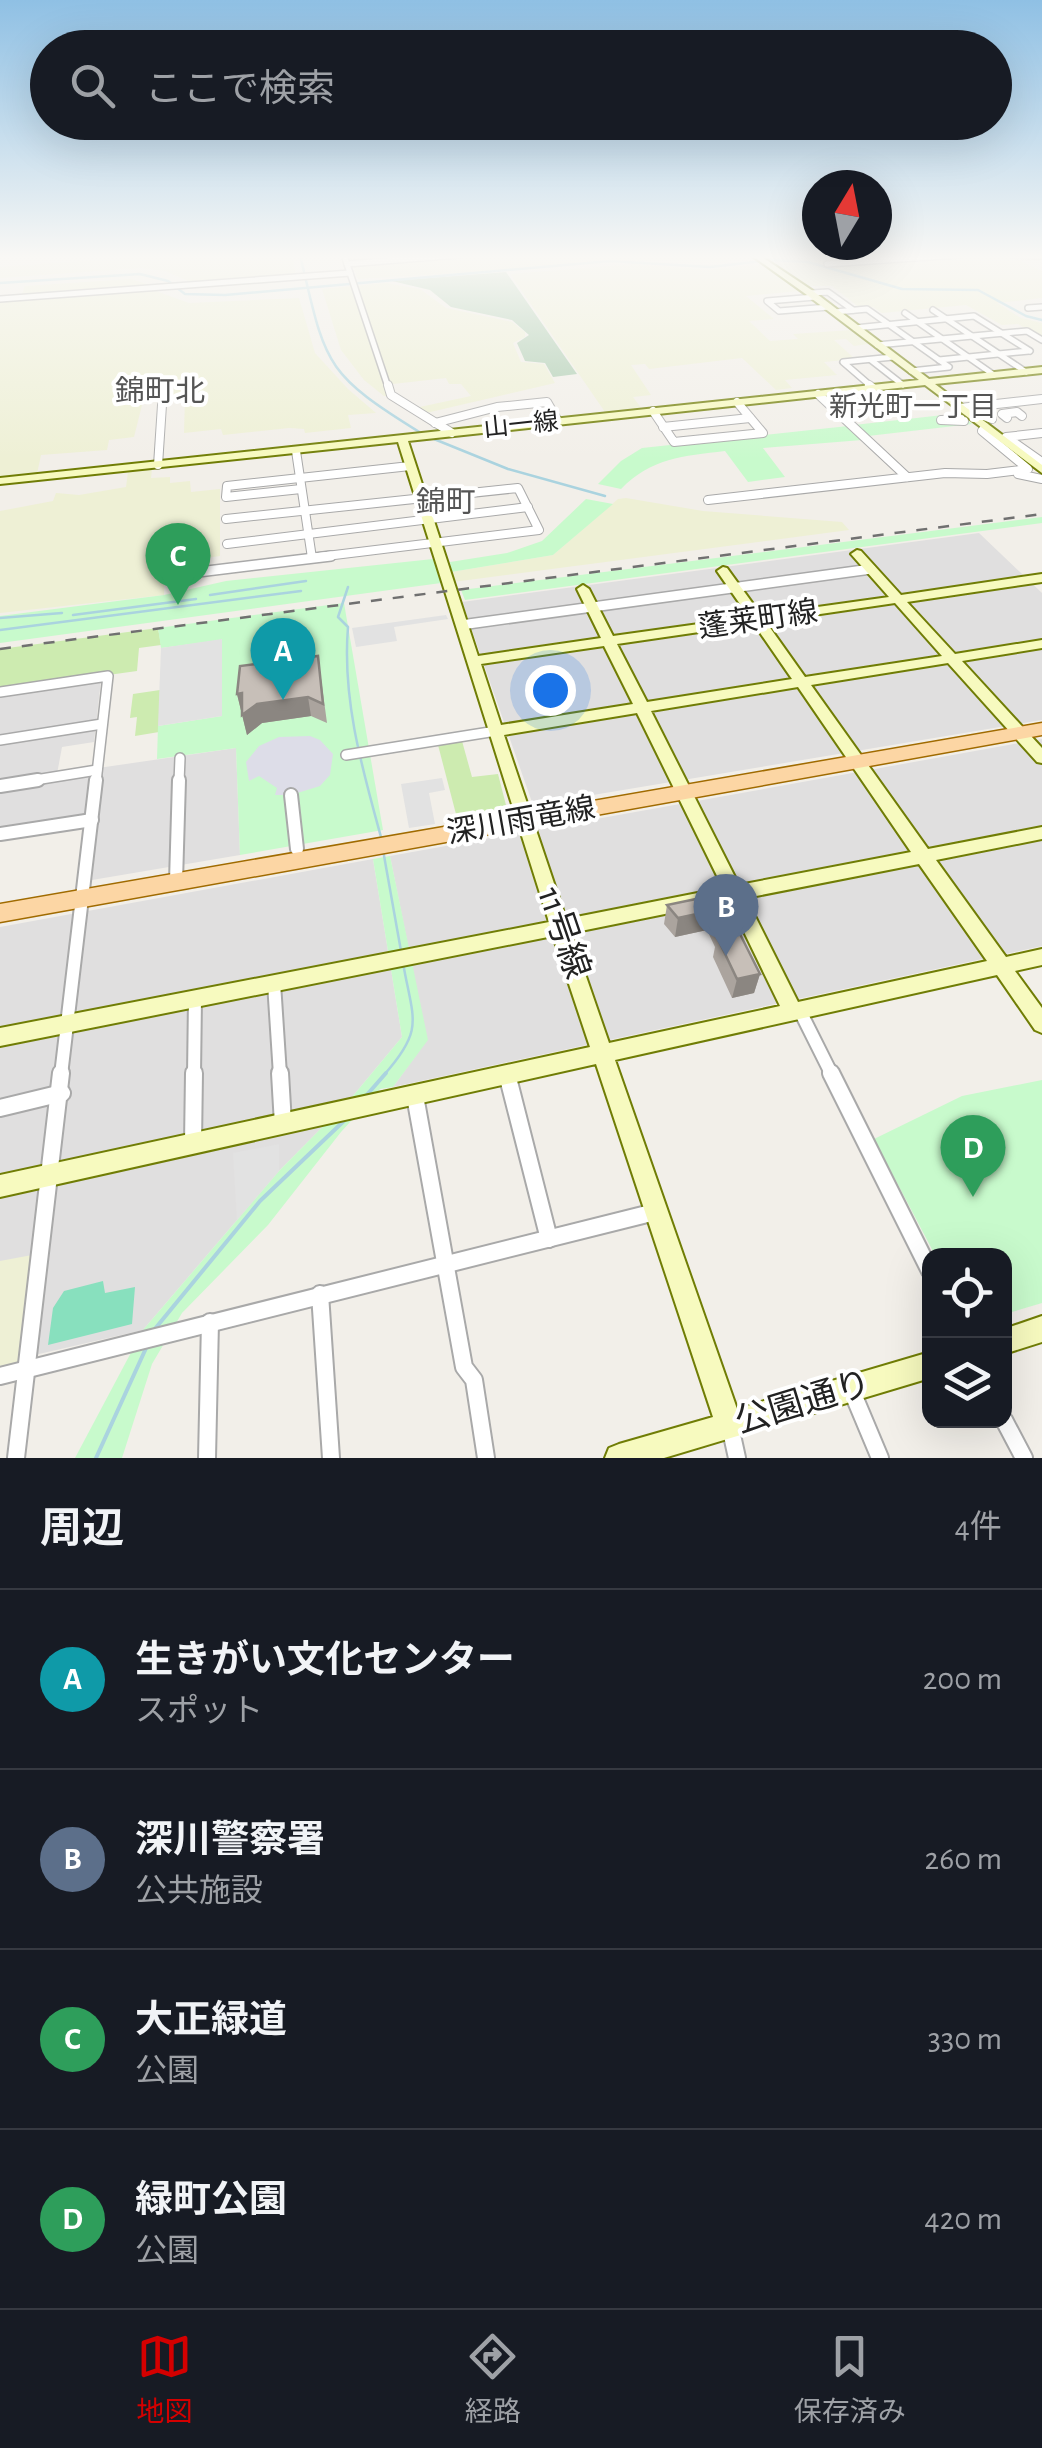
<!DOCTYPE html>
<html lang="ja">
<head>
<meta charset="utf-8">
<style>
	:root { --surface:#171b24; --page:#20242c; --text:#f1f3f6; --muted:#9ea1a6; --line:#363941; --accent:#d40000 }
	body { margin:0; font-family:"Alegreya Sans","Noto Sans JP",sans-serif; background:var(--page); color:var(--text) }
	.controls { position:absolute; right:30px; bottom:30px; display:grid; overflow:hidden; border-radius:20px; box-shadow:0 10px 40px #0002 }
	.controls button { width:90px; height:90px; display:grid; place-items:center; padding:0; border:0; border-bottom:2px solid var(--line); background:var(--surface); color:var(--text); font:50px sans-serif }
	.compass { position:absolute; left:802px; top:170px; width:90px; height:90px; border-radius:50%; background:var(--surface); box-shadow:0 10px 40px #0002; rotate:10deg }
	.you { position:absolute; left:550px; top:690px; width:35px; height:35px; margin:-25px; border:8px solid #fff; border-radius:50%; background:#1a73e8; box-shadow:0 0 0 15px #1a73e833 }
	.badge { display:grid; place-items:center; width:65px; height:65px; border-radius:50%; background:var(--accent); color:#fff; font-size:32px; font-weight:700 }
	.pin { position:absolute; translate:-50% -82px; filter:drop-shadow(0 2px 5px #0008) }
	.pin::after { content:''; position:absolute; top:52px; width:35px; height:30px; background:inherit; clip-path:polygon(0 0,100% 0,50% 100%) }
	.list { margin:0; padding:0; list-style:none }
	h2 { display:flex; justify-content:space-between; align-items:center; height:130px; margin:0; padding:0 40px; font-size:42px }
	h2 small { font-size:32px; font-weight:400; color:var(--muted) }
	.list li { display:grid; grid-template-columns:65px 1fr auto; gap:30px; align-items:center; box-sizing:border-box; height:180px; padding:0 40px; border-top:2px solid var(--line) }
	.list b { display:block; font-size:38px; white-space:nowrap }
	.list p { margin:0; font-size:32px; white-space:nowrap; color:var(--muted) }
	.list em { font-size:32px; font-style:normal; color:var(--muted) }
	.icon { flex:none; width:55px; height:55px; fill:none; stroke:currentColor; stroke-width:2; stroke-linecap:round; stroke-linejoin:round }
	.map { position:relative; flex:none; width:1042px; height:1458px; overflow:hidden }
	.search { position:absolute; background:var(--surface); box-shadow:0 10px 40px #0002; left:30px; right:30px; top:30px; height:110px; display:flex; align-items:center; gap:25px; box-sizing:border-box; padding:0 35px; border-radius:55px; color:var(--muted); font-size:38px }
	.sheet { height:850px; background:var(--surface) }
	nav { display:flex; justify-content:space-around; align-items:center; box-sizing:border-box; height:140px; border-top:2px solid var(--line); background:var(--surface); font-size:28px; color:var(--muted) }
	nav a { display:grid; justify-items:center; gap:5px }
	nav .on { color:var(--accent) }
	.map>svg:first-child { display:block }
	.residential { fill:#e0dfdf }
	.farmland { fill:#eef0d5 }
	.grass { fill:#cdebb0 }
	.cemetery { fill:#aacbaf }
	.park { fill:#c8facc }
	.pitch { fill:#88e0be }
	.parking { fill:#e2e2e2 }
	.plaza { fill:#dddde8 }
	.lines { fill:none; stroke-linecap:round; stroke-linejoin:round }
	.stream-far1 { stroke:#aad3df; stroke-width:2.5 }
	.stream { stroke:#aad3df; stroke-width:4 }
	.street-far4-casing { stroke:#a9a9a9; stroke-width:8 }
	.street-far3-casing { stroke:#a9a9a9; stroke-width:10 }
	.street-far2-casing { stroke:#a9a9a9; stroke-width:12 }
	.street-far1-casing { stroke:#a9a9a9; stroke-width:16 }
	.street-casing { stroke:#a9a9a9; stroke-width:20 }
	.secondary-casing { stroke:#707d05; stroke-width:4 }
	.primary-casing { stroke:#a06b00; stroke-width:3 }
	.street-far4 { stroke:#fff; stroke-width:5 }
	.street-far3 { stroke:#fff; stroke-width:8 }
	.street-far2 { stroke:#fff; stroke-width:9 }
	.street-far1 { stroke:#fff; stroke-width:12 }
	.street { stroke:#fff; stroke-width:16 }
	.secondary { fill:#f7fabf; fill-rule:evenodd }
	.primary { fill:#fcd6a4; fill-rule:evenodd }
	.rail { stroke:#707070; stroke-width:2.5; stroke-dasharray:11 11; stroke-linecap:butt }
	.wall { fill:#aba49e }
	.shaded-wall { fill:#8b8681 }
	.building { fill:#c7bfb8; stroke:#8b8681; stroke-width:2.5 }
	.labels { text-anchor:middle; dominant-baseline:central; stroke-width:8; stroke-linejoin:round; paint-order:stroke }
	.far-street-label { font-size:25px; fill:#222; stroke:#fff }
	.far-neighbourhood-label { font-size:28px; fill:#555; stroke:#fff }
	.far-quarter-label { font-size:30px; fill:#555; stroke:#fff }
	.street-label { font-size:30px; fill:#222; stroke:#fff }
	.near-street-label { font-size:35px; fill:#222; stroke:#fff }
</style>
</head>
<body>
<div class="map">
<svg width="1042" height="1458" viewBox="0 0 1042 1458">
	<rect width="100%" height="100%" fill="#f2efe9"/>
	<!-- residential -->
	<g class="residential">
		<path d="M979 533 1042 593V720L533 805 462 602Z"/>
		<path d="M101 680 94 742 62 747 57 774 236 748 240 855 92 880 98 820 0 832V694Z"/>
		<path d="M1042 739V946L393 1087 427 1040 390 856Z"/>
		<path d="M373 859 402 1037 352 1097 279 1171 143 1330 0 1363V927Z"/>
	</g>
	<!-- farmland -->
	<g class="farmland">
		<path d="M161 255H292L296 276 193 283 165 271 140 268 0 278V267Z"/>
		<path d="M720 255 729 262 598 260 556 267 358 279 349 257Z"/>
		<path d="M793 255H1008L1042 271V298L997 303 1021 318 1042 323V338L1018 324 1002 325 966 305 882 313 873 307 860 308 832 286H808L776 263H801Z"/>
		<path d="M634 264 708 270 762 264 799 291 746 296 774 319 749 321 770 341 798 339 793 334 851 330 868 344 854 346 846 339 834 340 855 359 824 362 837 375 785 380 792 388 776 390 742 358 649 369 645 364 631 365 651 395 633 397 642 409 605 412 510 274Z"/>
		<path d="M131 279 156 287 21 297 25 286Z"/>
		<path d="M386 283 420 289 446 308 512 322 525 332V337L513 343 521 362 544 364 555 383 426 413 415 408 471 396 461 384H449L446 378 384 385 387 396H384L364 380 341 350 322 289Z"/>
		<path d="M153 290 189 303 299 298 315 353 348 389 376 413 348 415 351 428 305 433 304 429 289 428 223 435 221 429 184 433 185 398 143 401 134 437 109 440 107 450 41 455 37 474 0 479V301Z"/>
		<path d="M152 469 151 478 170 477V483L190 481 191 492 220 489V556L199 559 198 569 192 570 191 560 165 563 164 595 0 613V511L53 501 56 493 79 495 126 487 128 472Z"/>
		<path d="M626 498 703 511 842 522 849 530 453 582 451 572 553 555 618 499Z"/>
		<path d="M32 1255 19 1362 0 1366V1261Z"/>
	</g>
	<!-- grass -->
	<g class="grass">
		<path d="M158 628 161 645 139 648 137 671 0 690V649Z"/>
		<path d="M160 690 159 732 135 736 137 717 130 718 133 694Z"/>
		<path d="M462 741 472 777 498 774 507 809 457 818 438 745Z"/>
	</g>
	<!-- cemetery -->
	<path class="cemetery" d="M506 272 577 374 553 377 545 363 525 361 517 343 529 335 512 320 451 307 430 290 392 281Z"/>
	<!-- park -->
	<g class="park">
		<path d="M961 413 972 424 868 436 854 425Z"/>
		<path d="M848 426 862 440 763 448 785 477 748 482 725 451C683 456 651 458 621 489L598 484 621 461 642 448Z"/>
		<path d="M586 499 613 504 553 555 451 572 450 562 507 553 542 541Z"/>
		<path d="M1042 517V523L465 600 461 590Z"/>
		<path d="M433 559 441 583 0 643V616L164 595 226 581Z"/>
		<path d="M344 603 383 830 240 855 236 748 157 759 158 726 222 716V640L161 648 158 628Z"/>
		<path d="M390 856 428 1040 393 1087 380 1089 341 1132 268 1225 182 1313 152 1364 122 1458H75L143 1330 279 1171 352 1097 402 1037 373 859Z"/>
		<path d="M1042 1080V1303L1005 1314 1004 1256 935 1255 874 1139 962 1096Z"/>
	</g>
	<!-- pitch -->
	<path class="pitch" d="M103 1281 105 1293 135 1287 132 1324 48 1345 53 1308 64 1291Z"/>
	<!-- parking -->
	<g class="parking">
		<path d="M446 615 448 619 394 627 397 641 356 647 352 628Z"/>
		<path d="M222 639V716L158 726 161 648Z"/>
		<path d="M442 778 445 790 429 793 435 824 409 828 401 784Z"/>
		<path d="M279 1144V1171L237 1220 233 1153Z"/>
	</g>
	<!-- plaza -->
	<path class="plaza" d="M310 736 320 740 333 754 330 775 320 786 291 795H275L277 788 259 776 249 781 246 762 259 746 279 737Z"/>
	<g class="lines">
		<!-- stream-far1 -->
		<g class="stream-far1">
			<path d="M300 255C326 364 322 372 421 433"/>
			<path d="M0 283 140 274 168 281 185 294 225 295 610 261 710 267 770 260 808 262 902 289 978 290 1026 316 1042 320"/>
			<path d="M434 439 508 469 605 496"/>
			<path d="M348 587 338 617 348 627C342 699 362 768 381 837"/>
			<path d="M210 595 306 581"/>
			<path d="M73 615 196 599"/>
			<path d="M0 618 62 613"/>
			<path d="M0 630 301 591"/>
			<path d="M383 850 401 951"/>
			<path d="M384 1075C425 1029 413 1020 403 963"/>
		</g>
		<!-- stream -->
		<g class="stream">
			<path d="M365 1097 386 1073"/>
			<path d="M154 1330 260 1201 347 1118"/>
			<path d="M96 1458 147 1346"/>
		</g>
		<!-- street-far4 casing -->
		<g class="street-far4-casing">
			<g id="street-far4">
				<path d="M344 255 388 387"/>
				<path d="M1011 255 1042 256"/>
				<path d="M347 264 459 255"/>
				<path d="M827 264 959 255"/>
				<path d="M811 293 828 292 853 310"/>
				<path d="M815 297 767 301 779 311 829 307"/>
				<path d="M0 299 350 273"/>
				<path d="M1028 308 1042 307"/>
				<path d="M933 310 1026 372"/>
				<path d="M835 312 867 309 949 367 911 371"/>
				<path d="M905 313 994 375"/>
				<path d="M855 328 974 316 1030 351"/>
				<path d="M877 345 1027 331 1042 340"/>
				<path d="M871 360 903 385"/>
				<path d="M939 360 1029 351"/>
				<path d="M872 387 843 362 893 357"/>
			</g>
		</g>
		<!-- street-far3 casing -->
		<g class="street-far3-casing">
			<g id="street-far3">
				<path d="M388 385 391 395 452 433"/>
				<path d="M869 385 873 388"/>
				<path d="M818 394 907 477"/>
				<path d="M960 408 1042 399"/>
				<path d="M653 411 674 442 763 433 737 402"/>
				<path d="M984 416 992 419"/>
				<path d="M1007 418 1002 414 1017 412 1022 416"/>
				<path d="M961 419 941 420 964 421"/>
				<path d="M435 423 497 407 547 402 558 421"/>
				<path d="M663 427 750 418"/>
				<path d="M1042 433 1006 437 1042 462"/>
				<path d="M296 451 312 558"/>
				<path d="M158 465 162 405"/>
				<path d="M1018 474 1042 479"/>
				<path d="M301 489 226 497 227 486 410 466"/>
				<path d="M708 500 945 473 987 474 1028 469 982 431 985 427"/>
				<path d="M226 519 518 488 539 530 310 558"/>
				<path d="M227 544 528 507"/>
			</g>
		</g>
		<!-- street-far2 casing -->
		<g class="street-far2-casing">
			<g id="street-far2">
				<path d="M174 575 331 556"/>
				<path d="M461 625 871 569"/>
				<path d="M0 692 108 676 96 782"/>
				<path d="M0 740 102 724"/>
				<path d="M346 755 496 731"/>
				<path d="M23 782 97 770"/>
				<path d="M179 782 180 758"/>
			</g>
		</g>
		<!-- street-far1 casing -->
		<g class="street-far1-casing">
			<g id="street-far1">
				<path d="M0 786 38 780"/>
				<path d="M291 795 297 849"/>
				<path d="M0 834 92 820"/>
				<path d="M176 881 179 780"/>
				<path d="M274 983 280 1075"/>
				<path d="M800 1011 832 1075"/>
				<path d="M61 1075 96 780"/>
				<path d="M194 1075 195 999"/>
			</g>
		</g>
		<!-- street casing -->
		<g class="street-casing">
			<g id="street">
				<path d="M280 1073 283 1124"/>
				<path d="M831 1073 930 1271"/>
				<path d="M507 1074 549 1239"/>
				<path d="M415 1096 464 1367 474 1380 486 1458"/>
				<path d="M0 1108 62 1093"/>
				<path d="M193 1143 194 1073"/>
				<path d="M320 1294 331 1458"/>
				<path d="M0 1376 655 1212"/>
				<path d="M851 1389 880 1458"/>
				<path d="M1004 1420 1024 1458"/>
				<path d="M730 1426 737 1458"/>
				<path d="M16 1458 61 1073"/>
				<path d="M207 1458 210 1322"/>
			</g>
		</g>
		<!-- secondary casing -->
		<g class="secondary-casing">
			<g id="secondary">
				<path d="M751 255H759L813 291 929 379 1042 367V373L935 384 1042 465V473L925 385 408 441 478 656 601 638 577 589 583 585 589 589 613 636 749 617 717 571 723 567 727 568 761 615 889 597 851 554 857 550 861 551 901 595 1042 574V582L907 602 955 654 1042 640V648L962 661 1042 748V763L1037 762 948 663 811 685 928 849 1042 827V839L936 860 1006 957 1042 949V965L1015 971 1042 1008V1033L1035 1030 997 975 615 1060 737 1409 930 1352V1378L664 1458H605L609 1448 619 1444 713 1417 596 1064 0 1197V1175L590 1047 553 936 0 1046V1028L549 922 398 442 0 484V478L919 380 807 295ZM895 603 942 656 805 677 766 622ZM754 624 792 679 647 702 617 644ZM604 646 633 704 501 725 481 664ZM798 687 911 852 739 885 651 711ZM637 713 723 888 566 919 504 735ZM919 864 987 961 798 1002 746 898ZM729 901 780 1006 609 1043 571 933Z"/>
				<path d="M1042 1316V1342L1004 1354V1329Z"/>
			</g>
		</g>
		<!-- primary casing -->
		<g class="primary-casing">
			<path id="primary" d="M1042 723V735L0 922V904Z"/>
		</g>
		<!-- street-far4 -->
		<use href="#street-far4" class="street-far4"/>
		<!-- street-far3 -->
		<use href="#street-far3" class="street-far3"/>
		<!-- street-far2 -->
		<use href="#street-far2" class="street-far2"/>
		<!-- street-far1 -->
		<use href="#street-far1" class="street-far1"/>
		<!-- street -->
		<use href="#street" class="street"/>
		<!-- secondary -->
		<use href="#secondary" class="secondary"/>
		<!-- primary -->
		<use href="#primary" class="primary"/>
		<!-- rail -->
		<path class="rail" d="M0 649 1042 514"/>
	</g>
	<!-- wall -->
	<g class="wall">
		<path d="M300 637 303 656 302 658 318 656 327 723 311 716 262 723 247 735 237 694 261 663 255 643Z"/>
		<path d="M720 894 760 974 754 993 732 998 713 957 715 947 707 930 675 937 664 924 667 905Z"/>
	</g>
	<!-- shaded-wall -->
	<g class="shaded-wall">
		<path d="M300 637 303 656 281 673 277 654Z"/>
		<path d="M242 693 257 704 308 697 311 716 262 723 247 735 237 694Z"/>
		<path d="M711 911 707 930 675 937 678 918Z"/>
		<path d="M760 974 754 993 732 998 737 979Z"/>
	</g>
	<!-- building -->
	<g class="building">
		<path d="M276 628 300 637 277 654 255 643Z"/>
		<path d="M318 656 323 704 308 697 257 704 242 715V693L237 694 240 666Z"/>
		<path d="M720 894 760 974 737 979 717 937 723 936 711 911 678 918 667 905Z"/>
	</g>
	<!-- sky -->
	<linearGradient id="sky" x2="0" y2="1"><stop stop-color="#8fc0e4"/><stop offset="0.56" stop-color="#f9f8f5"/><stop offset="1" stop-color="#f9f8f5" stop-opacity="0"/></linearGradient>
	<rect width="1042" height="459" fill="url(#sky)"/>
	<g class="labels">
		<!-- far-street labels -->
		<g class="far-street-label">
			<text transform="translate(521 425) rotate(-6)">山一線</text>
		</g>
		<!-- far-neighbourhood labels -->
		<g class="far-neighbourhood-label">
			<text x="913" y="408">新光町一丁目</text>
		</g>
		<!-- far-quarter labels -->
		<g class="far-quarter-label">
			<text x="160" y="392">錦町北</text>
			<text x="446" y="503">錦町</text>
		</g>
		<!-- street labels -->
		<g class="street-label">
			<text transform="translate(758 620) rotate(-8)">蓬莱町線</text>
			<text transform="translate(521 821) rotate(-10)">深川雨竜線</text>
		</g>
		<!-- near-street labels -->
		<g class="near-street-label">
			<text transform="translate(563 933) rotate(71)">11号線</text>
			<text transform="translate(803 1403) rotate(-17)">公園通り</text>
		</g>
	</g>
</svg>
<div class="controls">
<button><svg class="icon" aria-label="locate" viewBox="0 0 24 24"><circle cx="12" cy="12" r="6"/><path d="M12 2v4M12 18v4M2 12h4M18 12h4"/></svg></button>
<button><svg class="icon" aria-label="layers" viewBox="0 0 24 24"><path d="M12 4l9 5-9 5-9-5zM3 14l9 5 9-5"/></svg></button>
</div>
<svg class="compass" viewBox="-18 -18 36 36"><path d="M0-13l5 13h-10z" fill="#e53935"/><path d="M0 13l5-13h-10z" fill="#9ea1a6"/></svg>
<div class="you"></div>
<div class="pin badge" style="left:283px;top:700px;background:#0f9aa8">A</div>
<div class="pin badge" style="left:726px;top:956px;background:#5c6f8a">B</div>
<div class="pin badge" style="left:178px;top:605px;background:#2e9e5b">C</div>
<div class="pin badge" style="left:973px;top:1197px;background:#2e9e5b">D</div>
<div class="search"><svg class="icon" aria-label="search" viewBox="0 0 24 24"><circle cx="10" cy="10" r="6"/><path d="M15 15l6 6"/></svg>ここで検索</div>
</div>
<section class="sheet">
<h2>周辺<small>4件</small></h2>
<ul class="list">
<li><span class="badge" style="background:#0f9aa8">A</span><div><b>生きがい文化センター</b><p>スポット</p></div><em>200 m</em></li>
<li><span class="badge" style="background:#5c6f8a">B</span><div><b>深川警察署</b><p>公共施設</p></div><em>260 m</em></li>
<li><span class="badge" style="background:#2e9e5b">C</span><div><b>大正緑道</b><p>公園</p></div><em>330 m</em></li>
<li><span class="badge" style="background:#2e9e5b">D</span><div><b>緑町公園</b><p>公園</p></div><em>420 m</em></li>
</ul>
</section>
<nav>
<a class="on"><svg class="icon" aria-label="map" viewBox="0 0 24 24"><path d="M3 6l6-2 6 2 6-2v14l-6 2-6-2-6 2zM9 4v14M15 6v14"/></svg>地図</a>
<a><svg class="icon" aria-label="directions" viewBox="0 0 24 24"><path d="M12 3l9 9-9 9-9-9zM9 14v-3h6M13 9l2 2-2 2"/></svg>経路</a>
<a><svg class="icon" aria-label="saved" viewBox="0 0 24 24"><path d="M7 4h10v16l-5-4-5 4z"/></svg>保存済み</a>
</nav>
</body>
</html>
